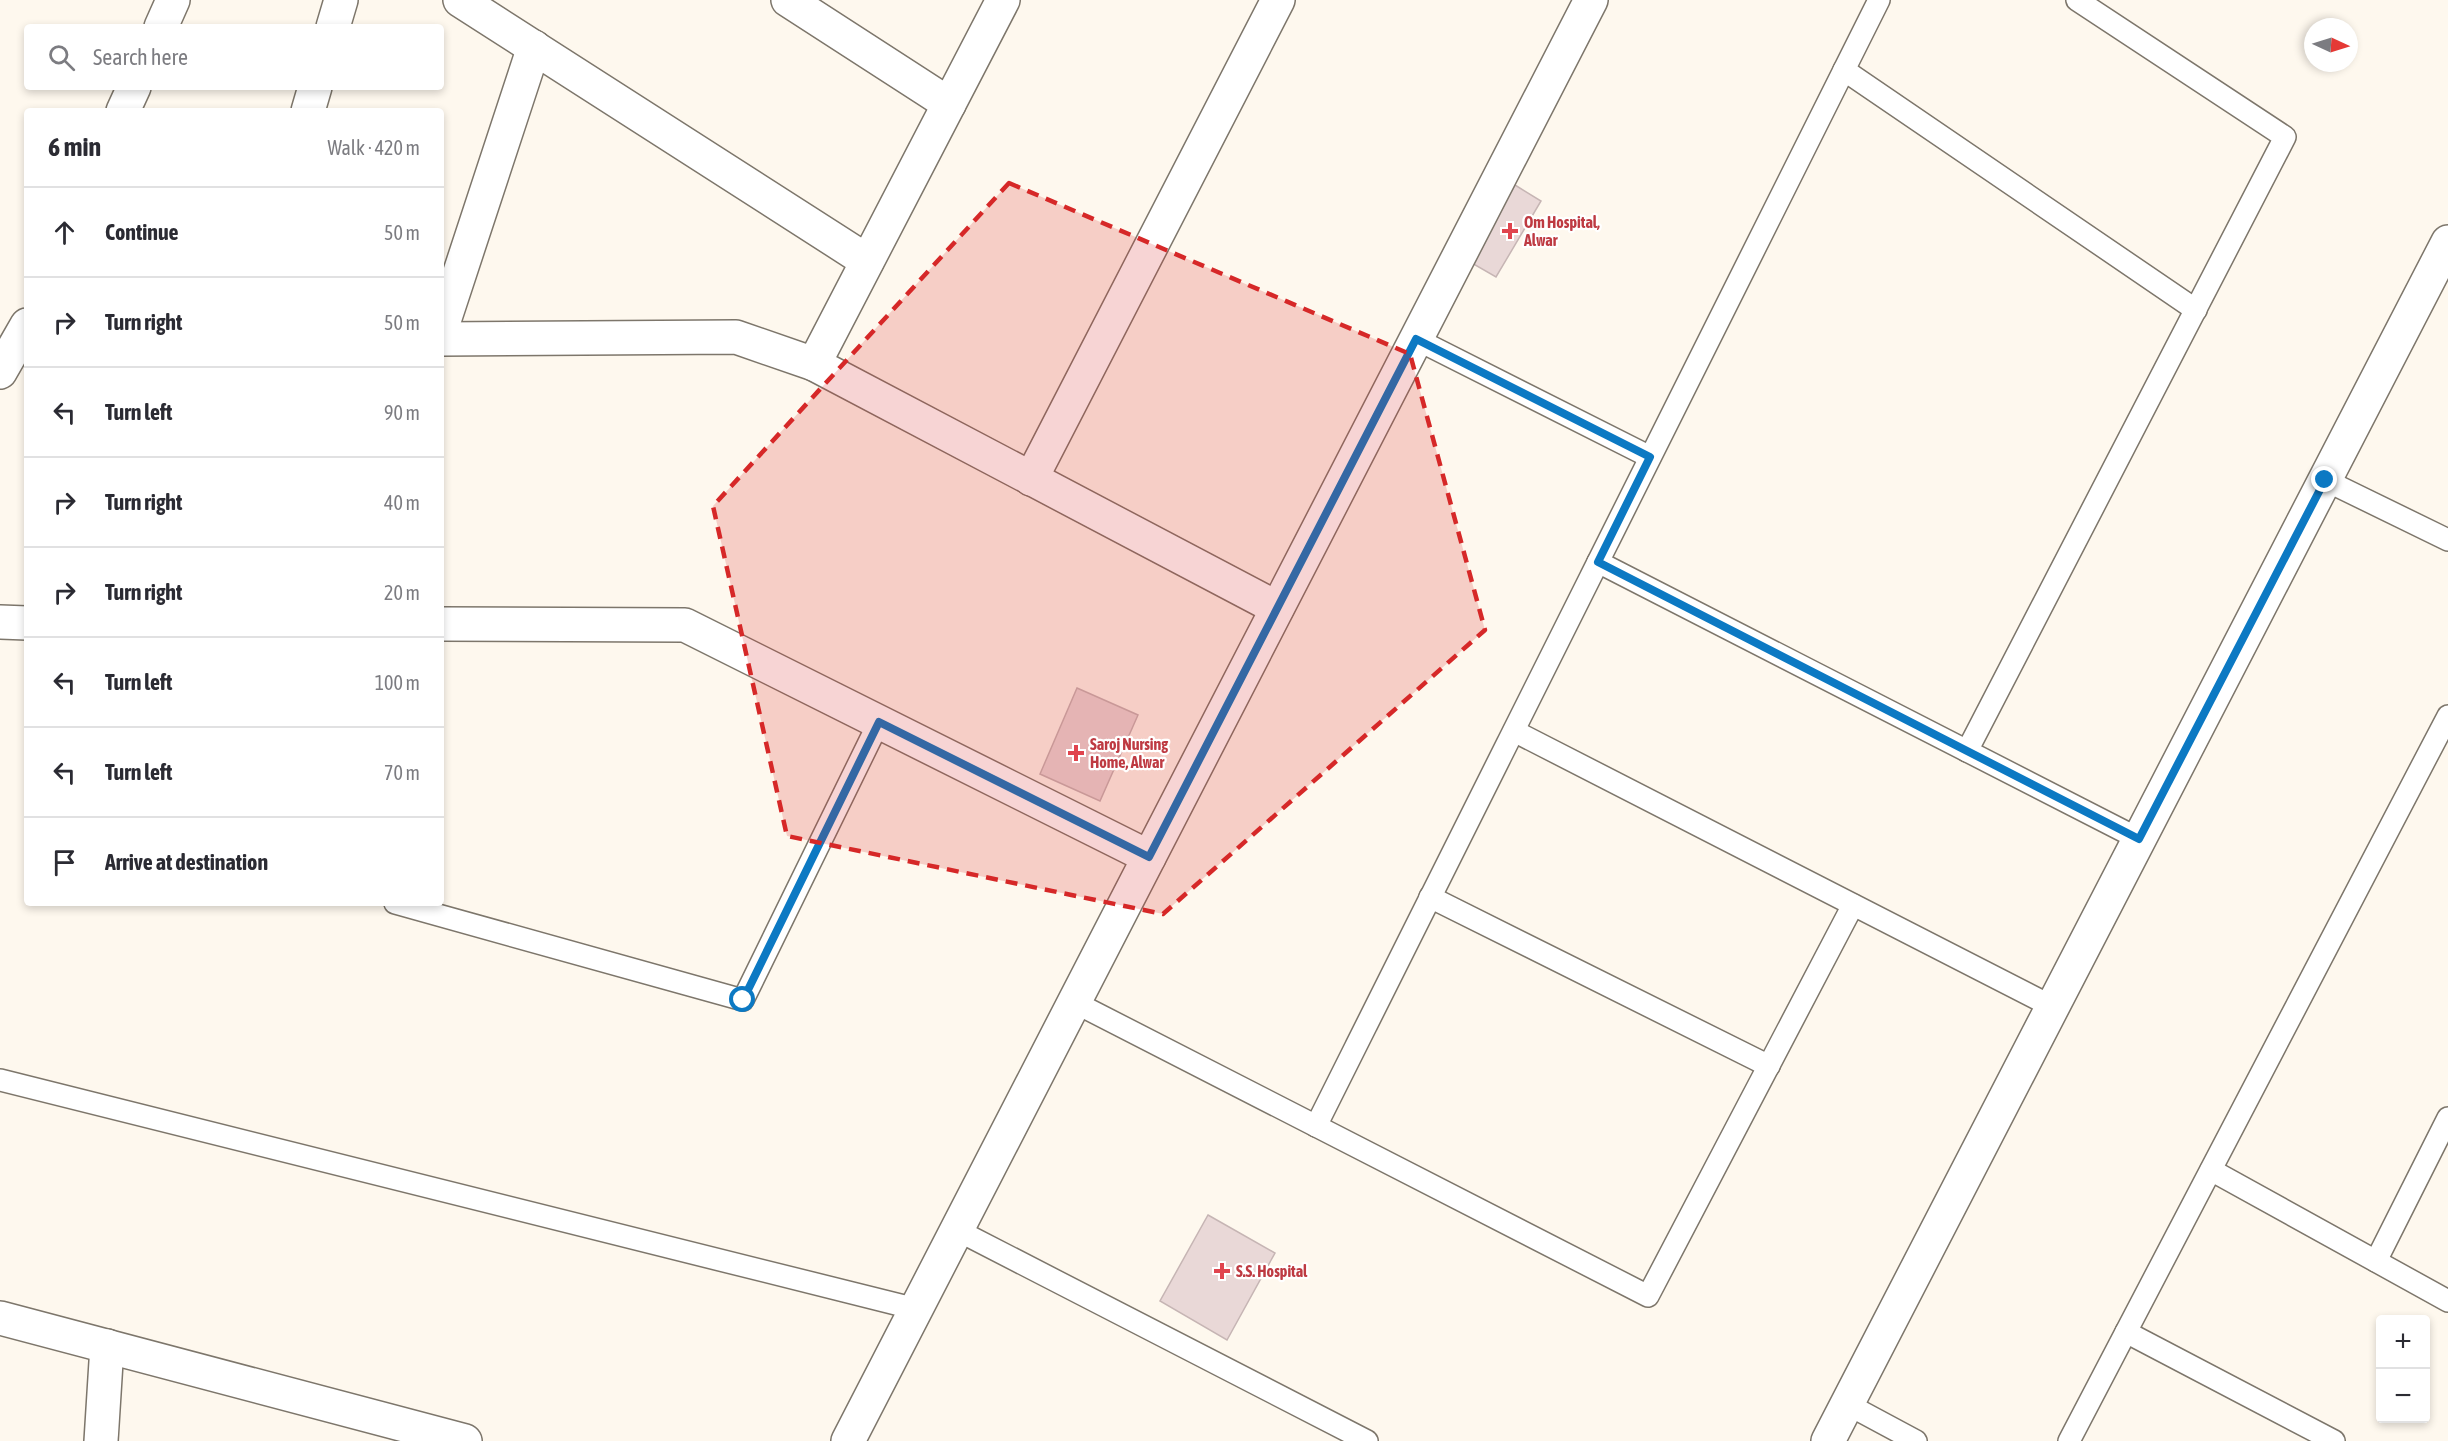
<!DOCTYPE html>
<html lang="en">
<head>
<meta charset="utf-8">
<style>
	:root { --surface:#fff; --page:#f7f7f7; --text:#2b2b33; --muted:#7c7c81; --line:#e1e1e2 }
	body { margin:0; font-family:"Asap Condensed",sans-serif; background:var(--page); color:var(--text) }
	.controls { position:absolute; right:18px; bottom:18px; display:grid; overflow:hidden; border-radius:6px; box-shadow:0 3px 9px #0003 }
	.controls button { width:54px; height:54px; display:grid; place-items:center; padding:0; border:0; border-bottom:2px solid var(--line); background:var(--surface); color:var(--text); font:30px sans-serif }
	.compass { position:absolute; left:2304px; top:18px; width:54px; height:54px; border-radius:50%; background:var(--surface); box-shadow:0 3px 9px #0003; rotate:94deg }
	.stop { position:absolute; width:18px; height:18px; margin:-14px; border:4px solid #0c79c3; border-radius:50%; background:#fff }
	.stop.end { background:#0c79c3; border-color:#fff; box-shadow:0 2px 6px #0008 }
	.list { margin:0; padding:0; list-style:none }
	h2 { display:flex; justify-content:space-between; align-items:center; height:78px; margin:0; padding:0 24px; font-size:26px }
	h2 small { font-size:20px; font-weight:400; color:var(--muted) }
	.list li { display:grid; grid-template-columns:39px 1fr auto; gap:18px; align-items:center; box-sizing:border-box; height:90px; padding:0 24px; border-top:2px solid var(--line) }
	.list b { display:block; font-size:22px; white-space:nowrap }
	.list em { font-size:20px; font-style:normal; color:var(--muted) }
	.icon { flex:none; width:33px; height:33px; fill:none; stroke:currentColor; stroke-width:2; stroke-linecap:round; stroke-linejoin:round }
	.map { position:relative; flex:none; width:2448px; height:1441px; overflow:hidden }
	.search { position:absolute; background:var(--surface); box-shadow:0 3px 9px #0003; left:24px; top:24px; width:420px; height:66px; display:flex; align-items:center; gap:15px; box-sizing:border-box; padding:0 21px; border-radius:6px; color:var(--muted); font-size:22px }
	.panel { position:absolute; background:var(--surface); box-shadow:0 3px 9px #0003; left:24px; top:108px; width:420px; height:798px; border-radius:6px }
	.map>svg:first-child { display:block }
	.building { fill:#e9d8d7; stroke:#c6b5b4; stroke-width:1.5 }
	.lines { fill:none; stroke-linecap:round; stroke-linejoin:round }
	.service-casing { stroke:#7d766b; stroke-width:24 }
	.minor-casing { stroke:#7d766b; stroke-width:36 }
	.service { stroke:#fff; stroke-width:21 }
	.minor { stroke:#fff; stroke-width:33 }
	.route { stroke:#0c79c3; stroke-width:8 }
	.marked { fill:#d62828; fill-opacity:0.2; stroke:#d62828; stroke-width:4.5; stroke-dasharray:12 8; stroke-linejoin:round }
	.health-dot { fill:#e0444e; stroke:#fff; stroke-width:2 }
	.labels { text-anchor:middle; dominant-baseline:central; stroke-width:4.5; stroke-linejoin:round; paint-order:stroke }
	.health-label { font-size:16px; font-weight:bold; fill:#be3a42; stroke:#fff; text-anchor:start }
</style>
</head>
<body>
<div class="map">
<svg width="2448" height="1441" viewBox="0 0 2448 1441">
	<rect width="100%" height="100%" fill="#fef8ee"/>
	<!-- building -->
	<g class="building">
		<path d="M1515 185 1541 201 1496 277 1470 262Z"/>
		<path d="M1077 688 1138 715 1100 801 1040 774Z"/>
		<path d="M1208 1215 1275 1253 1227 1340 1160 1301Z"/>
	</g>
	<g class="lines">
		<!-- service casing -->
		<g class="service-casing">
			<g id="service">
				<path d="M1844 70 2196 310"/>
				<path d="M1416 339 1650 457"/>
				<path d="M2325 480 2448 540"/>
				<path d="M1598 562 2139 839"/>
				<path d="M1514 731 2053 1007"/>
				<path d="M1967 751 2285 137 2077 0"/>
				<path d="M1430 897 1769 1066"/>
				<path d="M395 903 743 1000 879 722"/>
				<path d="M1074 1002 1648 1296 1853 905"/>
				<path d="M0 1080 916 1309"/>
				<path d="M1316 1126 1879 0"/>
				<path d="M2211 1170 2448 1301"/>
				<path d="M957 1230 1367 1441"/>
				<path d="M2376 1261 2448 1118"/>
				<path d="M2126 1332 2334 1441"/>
				<path d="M1847 1404 1916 1441"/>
				<path d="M2069 1441 2448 716"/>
			</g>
		</g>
		<!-- minor casing -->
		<g class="minor-casing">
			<g id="minor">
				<path d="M460 0 867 261"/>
				<path d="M788 0 949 104"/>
				<path d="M161 27 173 0"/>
				<path d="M333 27 341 0"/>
				<path d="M123 111 134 87"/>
				<path d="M308 111 315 87"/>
				<path d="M441 330 534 47"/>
				<path d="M441 339 736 337 814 364 1277 608"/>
				<path d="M814 364 1003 0"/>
				<path d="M0 372 27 325"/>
				<path d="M1031 479 1278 0"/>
				<path d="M0 622 27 623"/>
				<path d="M441 624 685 625 1149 857"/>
				<path d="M0 1318 465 1441"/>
				<path d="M101 1441 107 1346"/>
				<path d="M848 1441 1591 0"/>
				<path d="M1828 1441 2448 242"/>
			</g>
		</g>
		<!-- service -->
		<use href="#service" class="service"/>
		<!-- minor -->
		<use href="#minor" class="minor"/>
	</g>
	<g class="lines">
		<!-- route -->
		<path class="route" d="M743 1000 879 722 1149 857 1416 339 1650 457 1598 562 2139 839 2325 480"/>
	</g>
	<!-- marked area -->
	<path class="marked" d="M1009 183 1410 354 1485 630 1163 914 787 836 713 506Z"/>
	<!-- markers -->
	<g class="health-dot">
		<path d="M1507 222h6v6h6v6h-6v6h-6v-6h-6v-6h6z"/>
		<path d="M1073 744h6v6h6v6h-6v6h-6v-6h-6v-6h6z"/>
		<path d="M1219 1262h6v6h6v6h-6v6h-6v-6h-6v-6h6z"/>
	</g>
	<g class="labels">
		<!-- health labels -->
		<g class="health-label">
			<text x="1524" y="222">Om Hospital,<tspan x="1524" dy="18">Alwar</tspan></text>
			<text x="1090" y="744">Saroj Nursing<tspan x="1090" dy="18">Home, Alwar</tspan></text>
			<text x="1236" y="1271">S.S. Hospital</text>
		</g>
	</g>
</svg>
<div class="controls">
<button>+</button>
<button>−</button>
</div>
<svg class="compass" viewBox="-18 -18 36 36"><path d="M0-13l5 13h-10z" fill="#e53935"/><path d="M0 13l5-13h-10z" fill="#7c7c81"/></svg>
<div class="stop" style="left:743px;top:1000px"></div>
<div class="stop end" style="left:2325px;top:480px"></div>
<div class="search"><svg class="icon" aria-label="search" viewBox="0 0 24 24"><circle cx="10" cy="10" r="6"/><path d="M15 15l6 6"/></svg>Search here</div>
<section class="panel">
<h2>6 min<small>Walk · 420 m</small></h2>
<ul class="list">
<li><svg class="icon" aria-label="ahead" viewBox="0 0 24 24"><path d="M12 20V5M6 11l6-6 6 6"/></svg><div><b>Continue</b></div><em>50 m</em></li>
<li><svg class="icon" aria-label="right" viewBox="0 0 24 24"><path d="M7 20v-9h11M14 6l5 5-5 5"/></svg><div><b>Turn right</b></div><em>50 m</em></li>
<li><svg class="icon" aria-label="left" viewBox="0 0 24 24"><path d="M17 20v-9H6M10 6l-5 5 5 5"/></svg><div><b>Turn left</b></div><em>90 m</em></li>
<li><svg class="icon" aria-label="right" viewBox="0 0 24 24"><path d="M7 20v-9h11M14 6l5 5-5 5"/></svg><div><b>Turn right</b></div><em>40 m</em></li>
<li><svg class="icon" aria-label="right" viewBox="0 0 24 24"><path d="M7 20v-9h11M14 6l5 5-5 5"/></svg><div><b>Turn right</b></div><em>20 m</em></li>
<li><svg class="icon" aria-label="left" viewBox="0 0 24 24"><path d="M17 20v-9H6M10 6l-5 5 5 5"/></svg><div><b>Turn left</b></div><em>100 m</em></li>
<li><svg class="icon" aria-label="left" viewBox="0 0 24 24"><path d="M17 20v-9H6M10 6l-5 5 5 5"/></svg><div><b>Turn left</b></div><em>70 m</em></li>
<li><svg class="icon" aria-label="arrive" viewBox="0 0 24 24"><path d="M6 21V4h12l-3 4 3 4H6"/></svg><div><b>Arrive at destination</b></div></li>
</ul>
</section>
</div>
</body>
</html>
